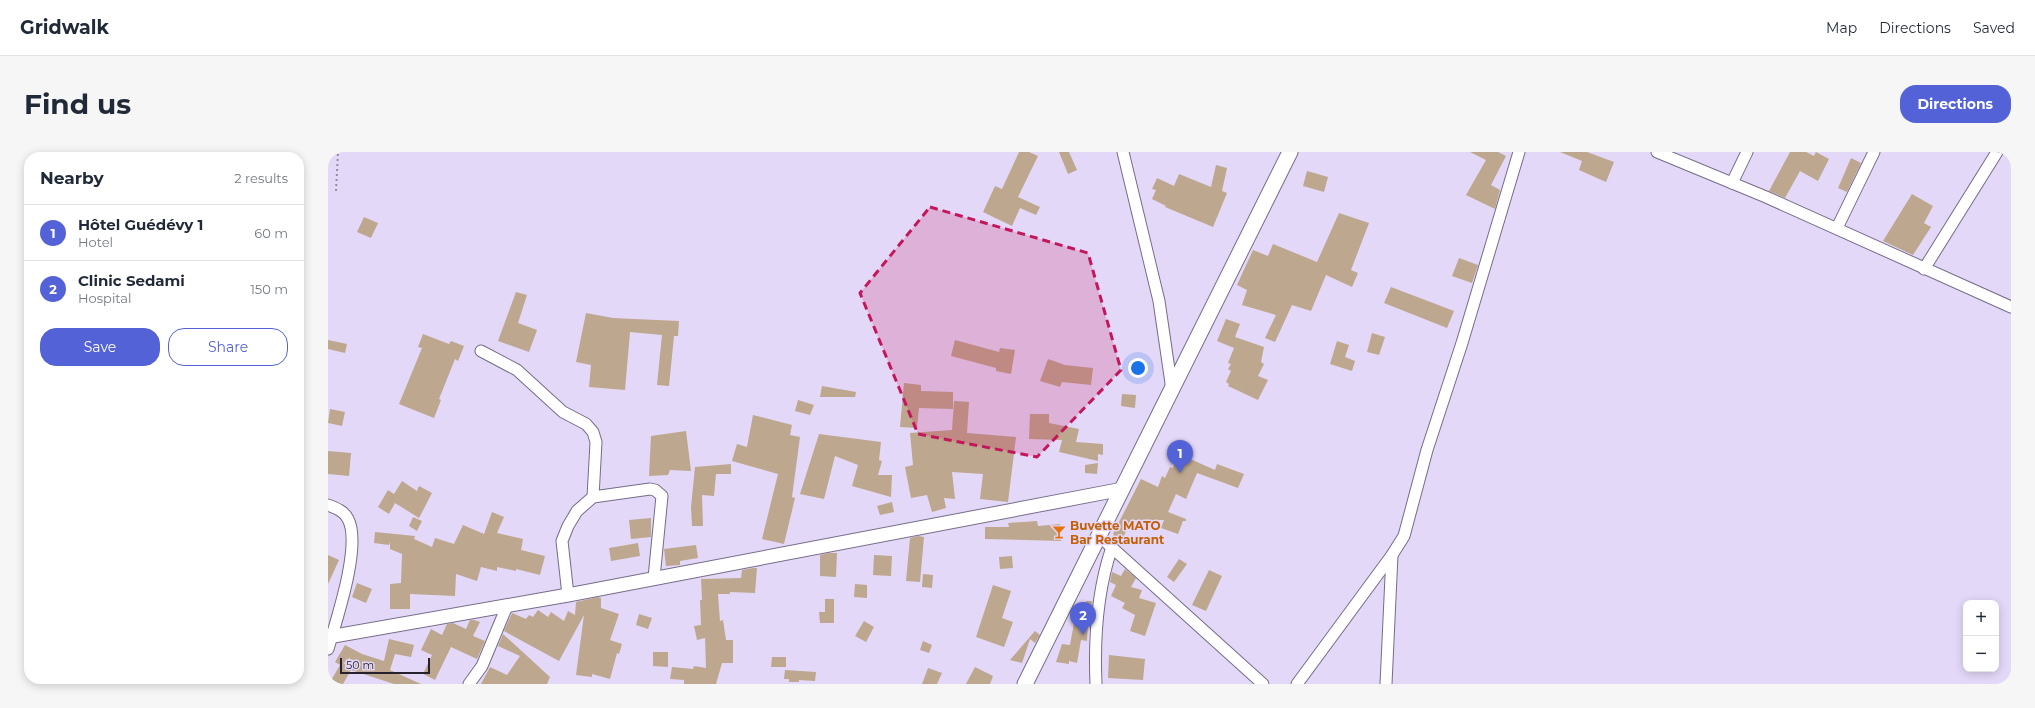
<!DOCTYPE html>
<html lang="en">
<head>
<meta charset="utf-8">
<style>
	:root { --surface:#fff; --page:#f6f6f7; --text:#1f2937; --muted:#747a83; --line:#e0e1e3; --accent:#5462d8 }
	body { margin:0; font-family:Montserrat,sans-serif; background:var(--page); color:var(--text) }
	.controls { position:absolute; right:12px; bottom:12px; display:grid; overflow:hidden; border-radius:8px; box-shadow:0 2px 10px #0003 }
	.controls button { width:36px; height:36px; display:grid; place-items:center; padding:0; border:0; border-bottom:1px solid var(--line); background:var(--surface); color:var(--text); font:20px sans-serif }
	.scale { position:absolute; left:12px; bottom:10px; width:90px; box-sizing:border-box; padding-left:4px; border:2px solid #25212d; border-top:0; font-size:11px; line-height:14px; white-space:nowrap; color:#25212d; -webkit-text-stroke:3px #e4d8f8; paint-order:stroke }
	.you { position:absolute; left:810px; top:216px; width:14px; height:14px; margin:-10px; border:3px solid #fff; border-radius:50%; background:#1a73e8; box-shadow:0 0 0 6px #1a73e833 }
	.badge { display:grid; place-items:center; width:26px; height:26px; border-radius:50%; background:var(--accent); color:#fff; font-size:13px; font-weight:700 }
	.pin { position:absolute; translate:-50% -33px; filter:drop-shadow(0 1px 2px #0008) }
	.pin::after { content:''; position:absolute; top:21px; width:14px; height:12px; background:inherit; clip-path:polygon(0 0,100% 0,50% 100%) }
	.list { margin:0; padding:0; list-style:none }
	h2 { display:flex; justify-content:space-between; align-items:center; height:52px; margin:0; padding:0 16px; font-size:17px }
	h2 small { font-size:13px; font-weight:400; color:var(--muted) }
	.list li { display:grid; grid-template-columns:26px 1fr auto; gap:12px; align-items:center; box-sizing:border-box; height:56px; padding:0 16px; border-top:1px solid var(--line) }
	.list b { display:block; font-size:15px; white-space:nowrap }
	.list p { margin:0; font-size:13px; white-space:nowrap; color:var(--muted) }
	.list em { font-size:13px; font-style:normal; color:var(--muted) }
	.actions { display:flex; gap:8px; padding:12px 16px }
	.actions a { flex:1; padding:9px 0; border:1px solid var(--accent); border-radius:16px; text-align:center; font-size:14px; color:var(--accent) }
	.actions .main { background:var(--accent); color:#fff }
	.map { position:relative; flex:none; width:1683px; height:532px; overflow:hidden; border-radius:16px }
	header { display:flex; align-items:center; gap:24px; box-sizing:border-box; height:56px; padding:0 20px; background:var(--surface); border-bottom:1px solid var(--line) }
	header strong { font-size:19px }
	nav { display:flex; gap:22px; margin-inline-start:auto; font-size:14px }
	.intro { display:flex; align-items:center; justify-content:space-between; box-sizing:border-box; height:96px; padding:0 24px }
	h1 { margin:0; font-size:28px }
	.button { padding:10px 18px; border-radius:16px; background:var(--accent); color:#fff; font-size:14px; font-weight:700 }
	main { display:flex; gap:24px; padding:0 24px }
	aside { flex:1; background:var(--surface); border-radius:16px; box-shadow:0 2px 10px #0003 }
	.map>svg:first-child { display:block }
	.building { fill:#bda78e }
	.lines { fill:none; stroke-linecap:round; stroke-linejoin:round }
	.minor-casing { stroke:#766c88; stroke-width:13 }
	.tertiary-casing { stroke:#766c88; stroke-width:15 }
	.secondary-casing { stroke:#766c88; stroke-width:17 }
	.path { stroke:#958ca4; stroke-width:2; stroke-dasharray:2 3; stroke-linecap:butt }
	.minor { stroke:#fff; stroke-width:11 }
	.tertiary { stroke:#fff; stroke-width:13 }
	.secondary { stroke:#fff; stroke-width:15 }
	.marked { fill:#c2185b; fill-opacity:0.2; stroke:#c2185b; stroke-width:3; stroke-dasharray:8 5; stroke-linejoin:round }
	.labels { text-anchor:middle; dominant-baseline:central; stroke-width:3; stroke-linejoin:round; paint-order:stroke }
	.food-label { font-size:12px; font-weight:bold; fill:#c56008; stroke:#e4d8f8; text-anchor:start }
</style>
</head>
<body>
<header>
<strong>Gridwalk</strong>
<nav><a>Map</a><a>Directions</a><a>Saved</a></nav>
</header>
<div class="intro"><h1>Find us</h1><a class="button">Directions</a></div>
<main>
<aside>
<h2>Nearby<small>2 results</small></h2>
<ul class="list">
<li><span class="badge">1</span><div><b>Hôtel Guédévy 1</b><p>Hotel</p></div><em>60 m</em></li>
<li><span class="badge">2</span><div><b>Clinic Sedami</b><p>Hospital</p></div><em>150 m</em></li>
</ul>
<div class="actions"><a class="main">Save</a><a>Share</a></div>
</aside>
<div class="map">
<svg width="1683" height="532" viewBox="0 0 1683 532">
	<rect width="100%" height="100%" fill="#e4d8f8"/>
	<!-- building -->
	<g class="building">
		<path d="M691 0H701L710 4 690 45 712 55 708 63 692 56 684 74 655 60 667 34 674 37Z"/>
		<path d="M731 0H741L749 18 740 22Z"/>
		<path d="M1142 0H1170L1178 4 1163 33 1172 38 1167 57 1138 43 1158 8Z"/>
		<path d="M1232 0H1259L1286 10 1278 30 1251 18 1254 9Z"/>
		<path d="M1462 0H1478L1486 4 1488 0 1501 7 1490 29 1472 19 1457 46 1441 39Z"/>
		<path d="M1523 6 1533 11 1519 40 1510 36Z"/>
		<path d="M888 13 899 16 894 39 899 41 885 75 837 55 838 54 824 47 828 38 824 37 829 26 846 34 851 22 883 35Z"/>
		<path d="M979 19 1000 25 996 40 975 34Z"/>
		<path d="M1584 42 1605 54 1596 71 1603 75 1585 103 1555 89Z"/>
		<path d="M1011 61 1041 71 1023 118 1030 121 1024 135 998 123 983 159 964 153 947 190 937 186 948 163 914 153 919 138 909 133 925 98 940 104 945 92 989 110Z"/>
		<path d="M36 65 50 71 43 86 29 80Z"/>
		<path d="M1131 106 1150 113 1144 131 1124 124Z"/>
		<path d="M1063 135 1126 159 1119 176 1056 151Z"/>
		<path d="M188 140 199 143 190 171 209 178 201 200 170 189Z"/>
		<path d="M258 161 285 166 351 169 350 184H346L341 234 329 233 334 183 302 180 297 238 261 235 263 213 248 210Z"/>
		<path d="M898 167 912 172 907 185 936 195 933 210 936 212 930 224 940 228 930 248 900 234 901 232 898 230 903 219 900 217 903 212 900 211 906 196 889 189Z"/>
		<path d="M1044 181 1057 185 1051 203 1039 200Z"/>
		<path d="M95 182 121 192 123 189 136 194 130 209 127 207 111 247 113 248 106 266 71 252 94 196 90 195Z"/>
		<path d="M0 188 19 192 17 201 0 197Z"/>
		<path d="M627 188 671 200 672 196 687 198 683 222 668 219V216L623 204Z"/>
		<path d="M1009 189 1021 193 1017 205 1027 209 1024 219 1002 212Z"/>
		<path d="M720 207 737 213 765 216 763 233 734 230 732 235 712 229Z"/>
		<path d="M576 231 593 233V239L625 240V257L591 256 589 276 572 275Z"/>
		<path d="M494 234 528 240 527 245H492Z"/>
		<path d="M794 242 808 243 807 256 793 254Z"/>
		<path d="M470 248 486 253 482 263 467 259Z"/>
		<path d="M626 249 641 250 639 281 688 285 680 350 652 347 655 322 624 320 627 347 616 346 618 356 604 360 599 343 583 346 577 315 585 313 582 281 624 278Z"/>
		<path d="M2 257 17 260 14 274 0 271Z"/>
		<path d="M702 262H721V271L751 277 748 290 775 292V303L770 302V309L731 300 734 288 701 287Z"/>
		<path d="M425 263 464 273 462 283 472 285 464 345 467 346 456 392 434 387 450 322 404 309 409 292 419 295Z"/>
		<path d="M358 279 363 319 342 318 340 323 321 324 323 284Z"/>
		<path d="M491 282 553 290 551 308 554 309 550 323H564L563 345 524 334 530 313 507 304 496 347 472 342Z"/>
		<path d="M0 299 23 301 21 324 0 322Z"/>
		<path d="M851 302 887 318 889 312 916 322 910 336 869 321 858 347 848 342 840 360 858 367V369H855L850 382 833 376 836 368H804L791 393 784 386 786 383 785 382 813 327 830 335 834 324 837 326 842 315 845 316Z"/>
		<path d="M770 311 769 322 757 321V313Z"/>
		<path d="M403 312V322H388L386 344 374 343 375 374H364L363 355 367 315Z"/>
		<path d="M74 329 89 339 91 334 104 341 91 366 67 351 61 362 50 355 60 338 66 342Z"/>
		<path d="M564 350 566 360 552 363 549 354Z"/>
		<path d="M164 360 176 365 169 381 195 387 193 398 217 404 212 423 188 417V419L169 415V419L153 415 149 429 128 422 127 444 82 442V457H62V432L73 431 74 402 62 397V390L61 393 46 391 47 380 87 384 86 387 104 395 107 386 126 392 135 373 156 382Z"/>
		<path d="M85 365 94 369 89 379 81 374Z"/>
		<path d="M323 366V385L303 387 301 368Z"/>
		<path d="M709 369 710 374 732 372 733 389 657 387V375H681L680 371Z"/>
		<path d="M590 384 596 385 592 430 578 429 582 386Z"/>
		<path d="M310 391 312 404 283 409 281 396Z"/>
		<path d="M368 393 370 406 352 409V413L338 414 336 397Z"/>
		<path d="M500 401H509L508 425 492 424V403Z"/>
		<path d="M0 403 11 408 0 432Z"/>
		<path d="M546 403 564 404 563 424 545 423Z"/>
		<path d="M684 404 685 416 672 417 671 405Z"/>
		<path d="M851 407 859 412 846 430 839 425Z"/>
		<path d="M425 416H429L427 441 402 440V442H390L392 469 395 468 398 488H405V511H394L388 532H356V528L342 527 344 515 365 517 366 514 378 516 377 486 369 488 366 474 373 473 372 448H374L373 427 413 426 414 418Z"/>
		<path d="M797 417 808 426 803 435 814 438 811 446 828 451 817 484 802 479 807 463 794 456 797 451 783 444 788 433 782 430 784 420 793 424Z"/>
		<path d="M881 418 894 424 878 459 864 453Z"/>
		<path d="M595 422 605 423 604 436 594 435Z"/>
		<path d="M29 431 44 437 38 451 24 445Z"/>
		<path d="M527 432 539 433V446L526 445Z"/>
		<path d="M665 433 683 439 674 466 685 470 676 495 648 485Z"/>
		<path d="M270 445 273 446V456L291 462 282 488 294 492 291 502 289 501 282 527 264 522V525L248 523 256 463 231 509 176 479 184 461 198 467 201 463 205 465 210 458 220 465 223 460 236 469 240 459 247 463 248 450Z"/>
		<path d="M497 447H506V471H492L491 460H497Z"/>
		<path d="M758 449H764L762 472H760L759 489 753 488 749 511 741 509V512L728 510 734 492 742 493 746 471 751 457 757 459Z"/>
		<path d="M311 462 324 466 320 477 308 473Z"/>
		<path d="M142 468H146L152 470 145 484 157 489 149 507 123 495 107 528 95 522 104 503 93 498 103 477 114 483 119 472 125 471 138 477Z"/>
		<path d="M536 469 546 475 538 490 527 484Z"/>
		<path d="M707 479 712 483 707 491 702 487 694 511 682 508Z"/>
		<path d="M175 482 222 525 219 532H153L162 515 179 523 192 504 170 494Z"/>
		<path d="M61 487 86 493 83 505 67 502 62 518 93 532H66L23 518 15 532H1L12 513 7 510 17 493 34 502 56 509Z"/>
		<path d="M595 489 604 493 601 501 592 498Z"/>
		<path d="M325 500H340V515L325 514Z"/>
		<path d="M781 503 817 507 815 528 780 526Z"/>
		<path d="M444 505H458V515H443Z"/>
		<path d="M647 515 665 524 662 532H638Z"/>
		<path d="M600 516 614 521 609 532H594Z"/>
		<path d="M457 518 488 520 487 529 471 528V530H461V527H456Z"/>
	</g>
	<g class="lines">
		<!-- minor casing -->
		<g class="minor-casing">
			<g id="minor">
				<path d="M795 0 831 149 844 238"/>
				<path d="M1329 0 1438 45 1683 155"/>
				<path d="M1404 31 1419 0"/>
				<path d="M1509 76 1546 0"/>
				<path d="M1596 117 1669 0"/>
				<path d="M153 199 189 218 235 260 258 272 265 280 268 290 265 345"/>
				<path d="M0 353C8 356 16 359 20 367 34 393 8 469 0 497"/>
				<path d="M771 384 935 532"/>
				<path d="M240 443 234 389 240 374 249 359 265 345 322 337 327 338 334 344 326 426"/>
				<path d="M141 532 154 514 179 454"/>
				<path d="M768 532C766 486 769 439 784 395"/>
				<path d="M969 532 1064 403 1076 384 1099 298 1134 191 1191 0"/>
				<path d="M1058 532 1064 403"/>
			</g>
		</g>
		<!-- tertiary casing -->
		<g class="tertiary-casing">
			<path id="tertiary" d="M0 485 240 443 795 337"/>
		</g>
		<!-- secondary casing -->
		<g class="secondary-casing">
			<path id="secondary" d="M697 532 962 0"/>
		</g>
		<!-- path -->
		<path class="path" d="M8 39 10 0"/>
		<!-- minor -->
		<use href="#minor" class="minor"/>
		<!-- tertiary -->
		<use href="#tertiary" class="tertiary"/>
		<!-- secondary -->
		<use href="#secondary" class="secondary"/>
	</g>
	<!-- marked area -->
	<path class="marked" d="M602 55 760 101 793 218 709 305 590 282 532 141Z"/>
	<!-- icons -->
	<defs>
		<g id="bar-bare" transform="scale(1.08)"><path d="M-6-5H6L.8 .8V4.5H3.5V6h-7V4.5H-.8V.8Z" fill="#e8710a" stroke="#e4d8f8" stroke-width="2.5" paint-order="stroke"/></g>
	</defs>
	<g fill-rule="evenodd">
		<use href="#bar-bare" x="731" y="380"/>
	</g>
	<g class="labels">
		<!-- food labels -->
		<g class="food-label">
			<text x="742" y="373">Buvette MATO<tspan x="742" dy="14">Bar Restaurant</tspan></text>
		</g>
	</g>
</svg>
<div class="controls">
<button>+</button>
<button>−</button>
</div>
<div class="scale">50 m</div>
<div class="you"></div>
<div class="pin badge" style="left:852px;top:321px">1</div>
<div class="pin badge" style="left:755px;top:483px">2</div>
</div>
</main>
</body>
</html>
